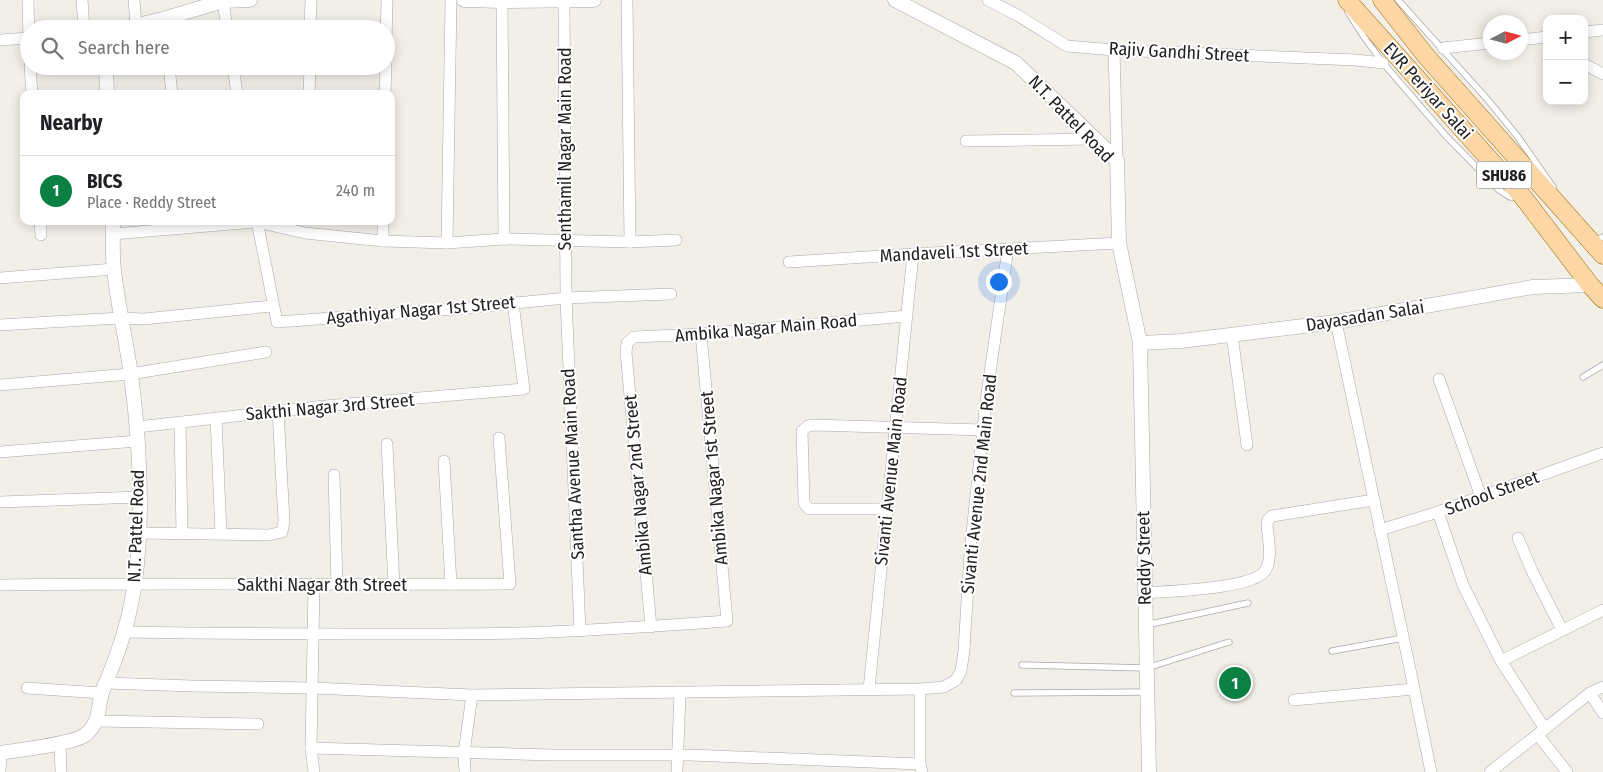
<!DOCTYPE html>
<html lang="en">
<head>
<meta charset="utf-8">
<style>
	:root { --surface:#fff; --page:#f6f6f6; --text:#202124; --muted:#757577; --line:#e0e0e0; --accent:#0b8043 }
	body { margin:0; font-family:"Fira Sans Condensed",sans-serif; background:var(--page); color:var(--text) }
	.controls { position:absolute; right:15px; top:15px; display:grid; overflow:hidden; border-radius:10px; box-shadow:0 2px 12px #0003 }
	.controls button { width:45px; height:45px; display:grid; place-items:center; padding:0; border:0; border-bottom:1px solid var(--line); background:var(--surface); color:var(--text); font:25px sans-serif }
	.compass { position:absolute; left:1483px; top:15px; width:45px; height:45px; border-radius:50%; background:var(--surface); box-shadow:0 2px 12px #0003; rotate:84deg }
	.you { position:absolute; left:998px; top:281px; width:18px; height:18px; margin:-12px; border:4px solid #fff; border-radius:50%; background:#1a73e8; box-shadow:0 0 0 8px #1a73e833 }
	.badge { display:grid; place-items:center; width:32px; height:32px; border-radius:50%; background:var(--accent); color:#fff; font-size:16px; font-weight:700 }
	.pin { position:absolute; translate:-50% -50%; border:2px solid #fff; box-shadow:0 1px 5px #0006 }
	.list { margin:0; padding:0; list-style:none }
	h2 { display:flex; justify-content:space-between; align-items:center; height:65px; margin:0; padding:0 20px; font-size:21px }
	h2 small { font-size:16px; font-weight:400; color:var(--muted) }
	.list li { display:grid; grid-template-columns:32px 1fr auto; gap:15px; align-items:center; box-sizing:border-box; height:70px; padding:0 20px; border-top:1px solid var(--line) }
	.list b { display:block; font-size:19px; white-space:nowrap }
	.list p { margin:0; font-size:16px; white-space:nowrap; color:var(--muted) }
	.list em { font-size:16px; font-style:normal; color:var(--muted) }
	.icon { flex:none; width:28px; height:28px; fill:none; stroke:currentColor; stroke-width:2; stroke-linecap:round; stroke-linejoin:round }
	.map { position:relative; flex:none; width:1603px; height:772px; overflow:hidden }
	.search { position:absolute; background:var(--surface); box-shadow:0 2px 12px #0003; left:20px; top:20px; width:375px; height:55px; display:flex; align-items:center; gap:12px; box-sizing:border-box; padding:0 18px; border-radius:28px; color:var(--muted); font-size:19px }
	.panel { position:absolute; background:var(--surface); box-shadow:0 2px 12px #0003; left:20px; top:90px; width:375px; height:135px; border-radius:10px }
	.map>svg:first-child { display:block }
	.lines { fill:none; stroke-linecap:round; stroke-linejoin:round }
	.service-casing { stroke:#a9a9a9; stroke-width:7 }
	.minor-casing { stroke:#a9a9a9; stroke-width:12 }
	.tertiary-casing { stroke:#a9a9a9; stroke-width:15 }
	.primary-casing { stroke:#a06b00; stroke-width:19 }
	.service { stroke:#fff; stroke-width:5.5 }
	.minor { stroke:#fff; stroke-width:11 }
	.tertiary { stroke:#fff; stroke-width:14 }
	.primary { stroke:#fcd6a4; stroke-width:18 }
	.labels { text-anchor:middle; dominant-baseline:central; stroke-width:4; stroke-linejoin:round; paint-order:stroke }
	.shield { fill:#fff; stroke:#646464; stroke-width:1 }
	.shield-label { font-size:16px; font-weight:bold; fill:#222 }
	.street-label { font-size:18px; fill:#222; stroke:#fff }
</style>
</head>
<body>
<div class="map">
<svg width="1603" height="772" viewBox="0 0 1603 772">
	<rect width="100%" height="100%" fill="#f2efe9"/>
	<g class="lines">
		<!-- service casing -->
		<g class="service-casing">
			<g id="service">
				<path d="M1398 0 1488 100 1518 137 1553 187"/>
				<path d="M1348 12 1364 37 1383 63 1446 136 1499 190 1510 197H1519"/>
				<path d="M1594 242 1603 237"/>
				<path d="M1583 377 1603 365"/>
				<path d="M1146 625 1248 603"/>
				<path d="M1332 651 1403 638"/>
				<path d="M1022 665 1147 668 1229 642"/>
				<path d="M1014 693 1147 692"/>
			</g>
		</g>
		<!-- minor casing -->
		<g class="minor-casing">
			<g id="minor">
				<path d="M28 0 29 41"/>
				<path d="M82 0 84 29"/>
				<path d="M134 0 136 25"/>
				<path d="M627 0 630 242"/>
				<path d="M988 0 1017 15 1067 46 1114 50 1356 60 1383 63"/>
				<path d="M223 1 227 29"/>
				<path d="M502 1 504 239"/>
				<path d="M564 1 566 298 580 631"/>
				<path d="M310 29 311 0"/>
				<path d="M1584 32 1603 30"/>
				<path d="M0 40 29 38"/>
				<path d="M1520 40 1547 37"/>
				<path d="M386 43 387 0"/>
				<path d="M1443 48 1490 43"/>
				<path d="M1114 50 1117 160"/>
				<path d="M1584 64 1603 74"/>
				<path d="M30 66 32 94"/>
				<path d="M169 66 172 94"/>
				<path d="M233 66 237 94"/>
				<path d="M309 94 310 66"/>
				<path d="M385 94 386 66"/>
				<path d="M966 141 1095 139"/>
				<path d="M40 221 41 235"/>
				<path d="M257 221 277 322 454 309 566 298 671 294"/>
				<path d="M113 234 257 222 305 233 383 241 447 243 504 239 630 242 676 240"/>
				<path d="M383 241V221"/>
				<path d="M447 243 451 0"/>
				<path d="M789 262 913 254 1119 243"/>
				<path d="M0 278 114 269"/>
				<path d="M1336 322 1410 669 1431 772"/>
				<path d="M0 325 120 318 144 319 272 306"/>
				<path d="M1232 335 1247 445"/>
				<path d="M1439 379 1481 497"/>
				<path d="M0 385 130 374 266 352"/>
				<path d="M216 418 221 534"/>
				<path d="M180 422 182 534"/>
				<path d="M137 427 325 406 524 389 513 303"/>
				<path d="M387 444 394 585"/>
				<path d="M0 452 137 441"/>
				<path d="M444 461 451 584"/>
				<path d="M334 475 337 585"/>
				<path d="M0 502 140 497"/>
				<path d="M887 509H809L804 503 802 431 808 426 814 425 983 430"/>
				<path d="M1438 512 1463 585 1501 661 1545 729"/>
				<path d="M1380 530 1438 512 1603 453"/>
				<path d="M139 533 269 535 282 532 284 521 278 411"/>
				<path d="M1518 538 1532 571 1562 630"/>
				<path d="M0 585C170 583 340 585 510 584L499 438"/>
				<path d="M1145 593C1169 591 1252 589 1265 571 1273 559 1268 538 1267 525L1268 520 1272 516 1374 500"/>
				<path d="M651 627 626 352 627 343 634 337 701 334 907 316"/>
				<path d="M123 632C255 634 388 635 520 633 589 631 658 626 727 621L701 334"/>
				<path d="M1501 661 1603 610"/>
				<path d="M106 683 192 686 312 688 472 695 920 689 944 687 956 680 961 671 964 650 970 552 986 400 1008 249"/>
				<path d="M27 688 101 693"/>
				<path d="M869 689 913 254"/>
				<path d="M920 689V764L922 772"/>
				<path d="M1590 693 1603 713"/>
				<path d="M1294 700 1414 689"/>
				<path d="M97 721 258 724"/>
				<path d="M1538 735 1567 772"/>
				<path d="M60 743 61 772"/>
				<path d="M311 748 552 755H690L920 764"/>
				<path d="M0 772 1 753"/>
				<path d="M314 772 311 748 314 586"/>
				<path d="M465 772 464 753 472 695"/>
				<path d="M677 772 680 692"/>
				<path d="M1490 772 1590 693 1603 687"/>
			</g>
		</g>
		<!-- tertiary casing -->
		<g class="tertiary-casing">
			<g id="tertiary">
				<path d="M464 0 502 1 594 0"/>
				<path d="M895 0 1016 63 1117 160 1119 243 1140 343 1149 772"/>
				<path d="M121 29 163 19 223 1 250 0"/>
				<path d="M106 66 107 94"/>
				<path d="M1140 343 1181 341 1336 322 1533 287 1590 285"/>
				<path d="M0 753C17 750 73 744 85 735 103 720 96 706 104 687 118 655 130 618 135 582 144 514 140 443 131 375 126 340 118 306 114 270 112 254 113 238 113 221"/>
			</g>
		</g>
		<!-- primary casing -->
		<g class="primary-casing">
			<g id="primary">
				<path d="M1347 0 1523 197 1590 285 1603 299"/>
				<path d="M1382 0 1426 56 1603 255"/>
			</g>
		</g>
		<!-- service -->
		<use href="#service" class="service"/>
		<!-- minor -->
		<use href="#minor" class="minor"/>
		<!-- tertiary -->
		<use href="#tertiary" class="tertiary"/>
		<!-- primary -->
		<use href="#primary" class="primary"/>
	</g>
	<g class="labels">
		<!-- shield labels -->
		<rect class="shield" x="1476.5" y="161.5" width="55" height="27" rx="4"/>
		<g class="shield-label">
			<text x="1504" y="175">SHU86</text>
		</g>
		<!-- street labels -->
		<g class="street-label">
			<text transform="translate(1179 52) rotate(3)">Rajiv Gandhi Street</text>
			<text transform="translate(1428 91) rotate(48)">EVR Periyar Salai</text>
			<text transform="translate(1071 119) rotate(46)">N.T. Pattel Road</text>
			<text transform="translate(565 149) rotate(-90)">Senthamil Nagar Main Road</text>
			<text transform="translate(954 252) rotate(-3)">Mandaveli 1st Street</text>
			<text transform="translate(421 310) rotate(-5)">Agathiyar Nagar 1st Street</text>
			<text transform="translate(1365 316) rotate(-9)">Dayasadan Salai</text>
			<text transform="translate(766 328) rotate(-5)">Ambika Nagar Main Road</text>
			<text transform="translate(330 407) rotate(-5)">Sakthi Nagar 3rd Street</text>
			<text transform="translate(573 464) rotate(-93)">Santha Avenue Main Road</text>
			<text transform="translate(891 471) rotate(-84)">Sivanti Avenue Main Road</text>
			<text transform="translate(714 478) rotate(-95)">Ambika Nagar 1st Street</text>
			<text transform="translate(979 484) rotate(-84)">Sivanti Avenue 2nd Main Road</text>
			<text transform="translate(638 485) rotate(-95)">Ambika Nagar 2nd Street</text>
			<text transform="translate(1492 493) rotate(-20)">School Street</text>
			<text transform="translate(136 526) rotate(-88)">N.T. Pattel Road</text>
			<text transform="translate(1144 558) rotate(-91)">Reddy Street</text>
			<text x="322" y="585">Sakthi Nagar 8th Street</text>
		</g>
	</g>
</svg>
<div class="controls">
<button>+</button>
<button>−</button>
</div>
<svg class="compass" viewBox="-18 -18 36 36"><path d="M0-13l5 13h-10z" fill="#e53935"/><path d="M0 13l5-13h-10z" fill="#757577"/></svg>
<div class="you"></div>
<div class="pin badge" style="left:1235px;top:683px">1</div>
<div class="search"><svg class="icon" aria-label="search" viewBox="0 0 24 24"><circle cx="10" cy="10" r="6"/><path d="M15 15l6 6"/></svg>Search here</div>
<section class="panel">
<h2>Nearby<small></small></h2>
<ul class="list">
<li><span class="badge">1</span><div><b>BICS</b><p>Place · Reddy Street</p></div><em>240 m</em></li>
</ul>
</section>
</div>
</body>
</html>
